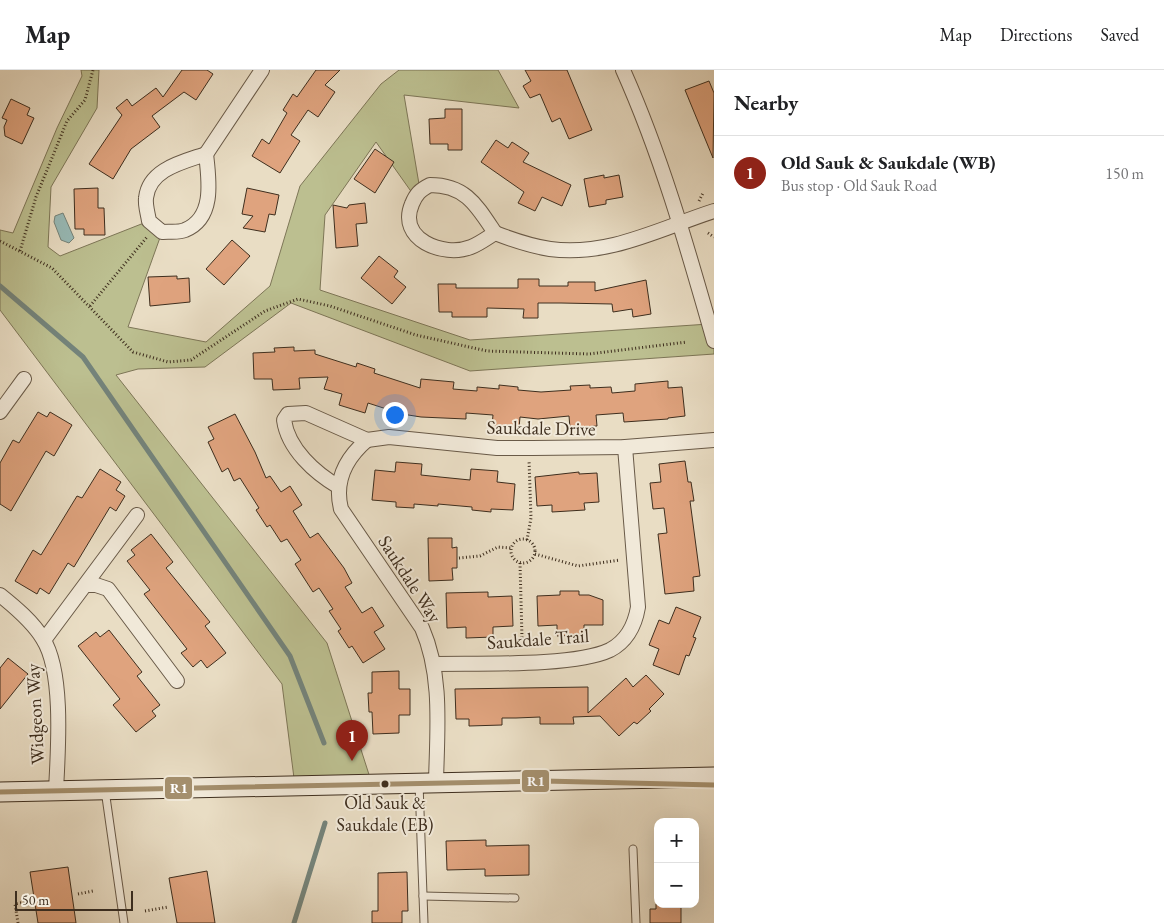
<!DOCTYPE html>
<html lang="en">
<head>
<meta charset="utf-8">
<style>
	:root { --surface:#fff; --page:#f2f2f2; --text:#202124; --muted:#757577; --line:#e0e0e0; --accent:#8f2418 }
	body { margin:0; font-family:"EB Garamond",serif; background:var(--page); color:var(--text) }
	.controls { position:absolute; right:15px; bottom:15px; display:grid; overflow:hidden; border-radius:10px; box-shadow:0 5px 20px #0002 }
	.controls button { width:45px; height:45px; display:grid; place-items:center; padding:0; border:0; border-bottom:1px solid var(--line); background:var(--surface); color:var(--text); font:25px sans-serif }
	.scale { position:absolute; left:15px; bottom:12px; width:118px; box-sizing:border-box; padding-left:5px; border:2px solid #3e2e1e; border-top:0; font-size:14px; line-height:18px; white-space:nowrap; color:#3e2e1e; -webkit-text-stroke:4px #f1e9d9; paint-order:stroke }
	.you { position:absolute; left:394px; top:344px; width:18px; height:18px; margin:-12px; border:4px solid #fff; border-radius:50%; background:#1a73e8; box-shadow:0 0 0 8px #1a73e833 }
	.badge { display:grid; place-items:center; width:32px; height:32px; border-radius:50%; background:var(--accent); color:#fff; font-size:16px; font-weight:700 }
	.pin { position:absolute; translate:-50% -41px; filter:drop-shadow(0 1px 2px #0008) }
	.pin::after { content:''; position:absolute; top:26px; width:18px; height:15px; background:inherit; clip-path:polygon(0 0,100% 0,50% 100%) }
	.list { margin:0; padding:0; list-style:none }
	h2 { display:flex; justify-content:space-between; align-items:center; height:65px; margin:0; padding:0 20px; font-size:21px }
	h2 small { font-size:16px; font-weight:400; color:var(--muted) }
	.list li { display:grid; grid-template-columns:32px 1fr auto; gap:15px; align-items:center; box-sizing:border-box; height:75px; padding:0 20px; border-top:1px solid var(--line) }
	.list b { display:block; font-size:19px; white-space:nowrap }
	.list p { margin:0; font-size:16px; white-space:nowrap; color:var(--muted) }
	.list em { font-size:16px; font-style:normal; color:var(--muted) }
	.map { position:relative; flex:none; width:714px; height:853px; overflow:hidden }
	header { display:flex; align-items:center; gap:30px; box-sizing:border-box; height:70px; padding:0 25px; background:var(--surface); border-bottom:1px solid var(--line) }
	header strong { font-size:24px }
	nav { display:flex; gap:28px; margin-inline-start:auto; font-size:18px }
	main { display:flex }
	aside { flex:1; background:var(--surface) }
	.map>svg:first-child { display:block }
	.green { fill:#bcbf90; stroke:#7d7657 }
	.water { fill:#98bbb8; stroke:#74837a }
	.lines { fill:none; stroke-linecap:round; stroke-linejoin:round }
	.stream { stroke:#74837a; stroke-width:5 }
	.building { fill:#dfa37e; stroke:#3e2e1e }
	.lane-casing { stroke:#695a48; stroke-width:9 }
	.street-casing { stroke:#695a48; stroke-width:16 }
	.secondary-casing { stroke:#3e2e1e; stroke-width:21 }
	.path { stroke:#3e2e1e; stroke-width:3; stroke-dasharray:1 2.5; stroke-linecap:butt }
	.lane { stroke:#f1e9d9; stroke-width:7 }
	.street { stroke:#f1e9d9; stroke-width:14 }
	.secondary { stroke:#f1e9d9; stroke-width:19 }
	.bus-1-casing { stroke:#f1e9d9; stroke-width:9 }
	.bus-1 { stroke:#a48f6d; stroke-width:5 }
	.bus-dot { fill:#3e2e1e; stroke:#f1e9d9; stroke-width:2 }
	.labels { text-anchor:middle; dominant-baseline:central; stroke-width:4; stroke-linejoin:round; paint-order:stroke }
	.bus-label { font-size:18px; fill:#3e2e1e; stroke:#f1e9d9 }
	.street-label { font-size:19px; fill:#3e2e1e; stroke:#f1e9d9 }
	.line-badge { stroke:#f1e9d9; stroke-width:2 }
	.badge-label { font-size:14px; text-anchor:middle; font-weight:bold; fill:#fff }
</style>
</head>
<body>
<header>
<strong>Map</strong>
<nav><a>Map</a><a>Directions</a><a>Saved</a></nav>
</header>
<main>
<div class="map">
<svg width="714" height="853" viewBox="0 0 714 853">
	<rect width="100%" height="100%" fill="#e9ddc4"/>
	<filter id="stains"><feTurbulence type="fractalNoise" baseFrequency=".004" numOctaves="4"/><feColorMatrix values="0 0 0 0 .2 0 0 0 0 .09 0 0 0 0 .02 0 0 0 .5 -.17"/></filter>
	<radialGradient id="worn" r=".72"><stop offset=".6" stop-color="#630" stop-opacity="0"/><stop offset="1" stop-color="#630" stop-opacity=".3"/></radialGradient>
	<!-- green -->
	<path class="green" d="M81 0H99L97 38 51 117 48 177 60 186 149 151 162 162 128 257 206 272 270 216 300 116 381 14 399 0H498L519 38 404 25 420 120 415 127 376 72 325 145 320 220 470 270 709 254 714 271V284L470 301 291 233 205 297 138 299 116 305 327 573 372 714 295 716 282 614 0 240V160L13 163 57 58 82 6Z"/>
	<!-- water -->
	<path class="water" d="M63 143 74 168 69 173 61 170 54 152 55 146Z"/>
	<g class="lines">
		<!-- stream -->
		<g class="stream">
			<path d="M0 216 83 287 290 586 324 673"/>
			<path d="M294 853 325 753"/>
		</g>
	</g>
	<!-- building -->
	<g class="building">
		<path d="M182 0H207L213 4 196 30 184 22 152 46 160 57 131 79 113 109 89 94 122 45 116 38 127 29 132 36 156 18 163 27Z"/>
		<path d="M316 0H340L325 15 335 22 318 47 308 40 291 65 300 71 280 103 252 86 262 69 269 74 287 43 283 40 293 24 297 27Z"/>
		<path d="M525 0H567L592 60 569 69 560 48 552 52 540 24 530 28 523 16 531 11Z"/>
		<path d="M709 11 714 23 713 88 685 20Z"/>
		<path d="M11 29 30 38 27 45 34 48 22 74 5 66 4 57 7 50 2 48Z"/>
		<path d="M445 39H462V80H448V74H430L429 49 445 48Z"/>
		<path d="M496 70 508 78 512 72 529 83 523 92 571 115 562 136 542 127 535 141 518 133 524 122 481 92Z"/>
		<path d="M375 79 394 92 375 123 354 109Z"/>
		<path d="M604 105V108L619 105 623 127 606 130V134L589 137 584 109Z"/>
		<path d="M98 118V138H104L105 165H84V159H75L74 119Z"/>
		<path d="M247 118 279 125 275 145 269 144 265 162 243 158 253 146 242 144Z"/>
		<path d="M365 133 367 153 356 154 358 176 336 178 333 135 347 138 349 135Z"/>
		<path d="M232 170 250 186 224 215 206 199Z"/>
		<path d="M379 186 398 201 394 207 406 217 392 234 361 208Z"/>
		<path d="M177 206V209L189 208 190 232 150 236 148 207Z"/>
		<path d="M518 209H539V216H568V212H595V221L646 210 651 244 633 247 632 239 613 242 612 234 561 233H538V248H523L524 239 487 238V247H452V242H439L438 214H456V218H518Z"/>
		<path d="M294 277V281L315 280V284L356 297 357 293 375 299 374 303 420 318 421 309 454 312 453 319 477 321V317L499 319V315L518 317V320L541 322 571 320 570 316 590 315V318L611 317 612 323 635 321V314L668 311V318L682 317 685 346 668 348V349L624 352 623 343 596 345 597 356 570 358 569 346 538 349 520 347 519 358 492 356 493 345 466 343V349L421 347 402 344 368 333 365 343 339 335 342 324 324 319 328 307 299 308 300 319 273 320 272 309H254L253 283 275 282 274 278Z"/>
		<path d="M38 342 47 347 50 342 72 355 54 386 46 381 11 441 0 434V393L13 370 19 373Z"/>
		<path d="M235 344 255 382 266 408 270 406 281 422 290 416 302 435 293 441 310 468 318 463 344 498 352 513 345 517 362 543 372 537 384 556 374 562 385 579 363 593 352 576 349 578 338 561 341 559 329 541 333 539 319 518 313 522 295 494 301 490 287 469 281 472 270 455 267 457 256 440 259 438 240 408 234 411 228 398 222 402 208 372 214 369 208 357Z"/>
		<path d="M685 391 688 412H691L694 431H690L700 506 693 507 694 521 665 524 658 464 667 463 664 438 653 439 650 413 661 412 659 394Z"/>
		<path d="M396 392 422 394 421 405 440 407 470 410 471 399 498 401 497 412 515 414 513 440 491 439V442L472 440V437L438 434V436L414 434V438L396 437V432L372 430 375 400 395 402Z"/>
		<path d="M100 399 121 412 116 420 125 426 116 441 110 437 74 497 68 493 49 524 40 518 37 524 15 511 33 480 41 485 77 426 82 428Z"/>
		<path d="M579 402V404L597 403 599 432 584 433 585 440 552 442V435L537 436 535 407Z"/>
		<path d="M151 464 173 492 166 498 210 552 205 556 226 583 207 598 201 590 193 597 181 583 187 579 144 524 150 520 127 491 135 485 131 480Z"/>
		<path d="M428 468H452V478L457 477V498H452L453 510 429 511Z"/>
		<path d="M560 521H579V525H589L603 530V555H584V565L557 566V555L538 556 537 526 560 525Z"/>
		<path d="M488 522V527L512 526 513 556 493 557V567L466 568V557L447 558 446 523Z"/>
		<path d="M676 537 701 547 693 567 696 568 689 586 686 585 679 605 653 595 659 579 649 575 659 550 669 554Z"/>
		<path d="M109 560 142 602 137 606 160 635 152 641 156 646 136 662 113 635 120 629 78 576 96 562 100 567Z"/>
		<path d="M8 588 28 604 0 639V598Z"/>
		<path d="M399 601V619H410V645H399V663L373 664 372 642H369L368 623H372V602Z"/>
		<path d="M646 605 664 624 649 639 651 641 637 654 634 652 619 666 600 646 573 647 574 654H540V647L516 648H502V655L469 656V649H456L455 619 588 617V643L626 608 633 617Z"/>
		<path d="M486 770V776L529 775V805L485 806V799L447 800 446 771Z"/>
		<path d="M68 797 76 853H38L30 802Z"/>
		<path d="M207 801 215 853H177L169 808Z"/>
		<path d="M407 802 408 841H402V853H372V841H378V803Z"/>
		<path d="M656 834H681V853H650V839H656Z"/>
	</g>
	<g class="lines">
		<!-- lane casing -->
		<g class="lane-casing">
			<g id="lane">
				<path d="M419 713 424 853"/>
				<path d="M105 720 124 853"/>
				<path d="M633 779 636 853"/>
				<path d="M423 826 515 828"/>
			</g>
		</g>
		<!-- street casing -->
		<g class="street-casing">
			<g id="street">
				<path d="M623 0C662 87 688 180 714 271"/>
				<path d="M206 84C209 110 215 148 185 160 178 163 169 161 162 162L149 151C148 144 145 135 146 128 149 99 183 92 206 84Z"/>
				<path d="M206 84 262 0"/>
				<path d="M430 115C466 115 477 136 495 163 487 168 479 174 471 177 443 188 397 169 412 134 416 124 420 120 430 115Z"/>
				<path d="M495 163C513 170 531 176 550 179 608 187 661 158 714 141"/>
				<path d="M0 342 24 309"/>
				<path d="M367 370C346 388 334 411 341 439L422 558C443 606 437 661 436 713"/>
				<path d="M367 370 389 367 497 378H533L625 377 714 370"/>
				<path d="M339 417C315 403 288 379 284 350L288 344 306 343 367 370"/>
				<path d="M87 515H96L108 519 177 611"/>
				<path d="M0 525C15 537 33 552 43 569 64 602 58 681 56 720"/>
				<path d="M44 570 137 445"/>
				<path d="M435 594C477 593 574 597 610 580 627 571 635 555 638 537L625 377"/>
			</g>
		</g>
		<!-- secondary casing -->
		<g class="secondary-casing">
			<path id="secondary" d="M0 722 714 707"/>
		</g>
		<!-- path -->
		<g class="path">
			<path d="M699 131 703 123"/>
			<path d="M708 163 714 167"/>
			<path d="M0 171 52 198 133 282 168 292 191 290 265 241 298 229 330 236 416 265 487 281 589 284 687 272"/>
			<path d="M20 181 36 127 67 51 85 30 93 0"/>
			<path d="M90 236 147 167"/>
			<circle cx="523" cy="481" r="12"/>
			<path d="M527 470 531 448 529 390"/>
			<path d="M535 484 578 496 620 490"/>
			<path d="M459 488 480 486 498 477 511 478"/>
			<path d="M520 493 522 568"/>
			<path d="M78 824 93 821"/>
			<path d="M145 841 168 837"/>
			<path d="M18 853 15 834 29 831"/>
		</g>
		<!-- lane -->
		<use href="#lane" class="lane"/>
		<!-- street -->
		<use href="#street" class="street"/>
		<!-- secondary -->
		<use href="#secondary" class="secondary"/>
		<!-- bus-1 casing -->
		<g class="bus-1-casing">
			<path id="bus-1" d="M0 722 544 711 714 715"/>
		</g>
		<!-- bus-1 -->
		<use href="#bus-1" class="bus-1"/>
	</g>
	<!-- markers -->
	<circle class="bus-dot" cx="385" cy="714" r="4.5"/>
	<g class="labels">
		<!-- bus labels -->
		<g class="bus-label">
			<text x="385" y="732">Old Sauk &amp;<tspan x="385" dy="22">Saukdale (EB)</tspan></text>
		</g>
		<!-- street labels -->
		<g class="street-label">
			<text transform="translate(541 358) rotate(1)">Saukdale Drive</text>
			<text transform="translate(410 509) rotate(57)">Saukdale Way</text>
			<text transform="translate(538 569) rotate(-4)">Saukdale Trail</text>
			<text transform="translate(35 644) rotate(-93)">Widgeon Way</text>
		</g>
	</g>
	<g class="line-badge">
		<rect x="521" y="699" width="29" height="24" rx="5" fill="#a48f6d"/>
		<rect x="164" y="706" width="29" height="24" rx="5" fill="#a48f6d"/>
	</g>
	<g class="badge-label">
		<text x="536" y="716">R1</text>
		<text x="179" y="723">R1</text>
	</g>
	<rect width="100%" height="100%" filter="url(#stains)"/>
	<rect width="100%" height="100%" fill="url(#worn)"/>
</svg>
<div class="controls">
<button>+</button>
<button>−</button>
</div>
<div class="scale">50 m</div>
<div class="you"></div>
<div class="pin badge" style="left:352px;top:691px">1</div>
</div>
<aside>
<h2>Nearby<small></small></h2>
<ul class="list">
<li><span class="badge">1</span><div><b>Old Sauk &amp; Saukdale (WB)</b><p>Bus stop · Old Sauk Road</p></div><em>150 m</em></li>
</ul>
</aside>
</main>
</body>
</html>
